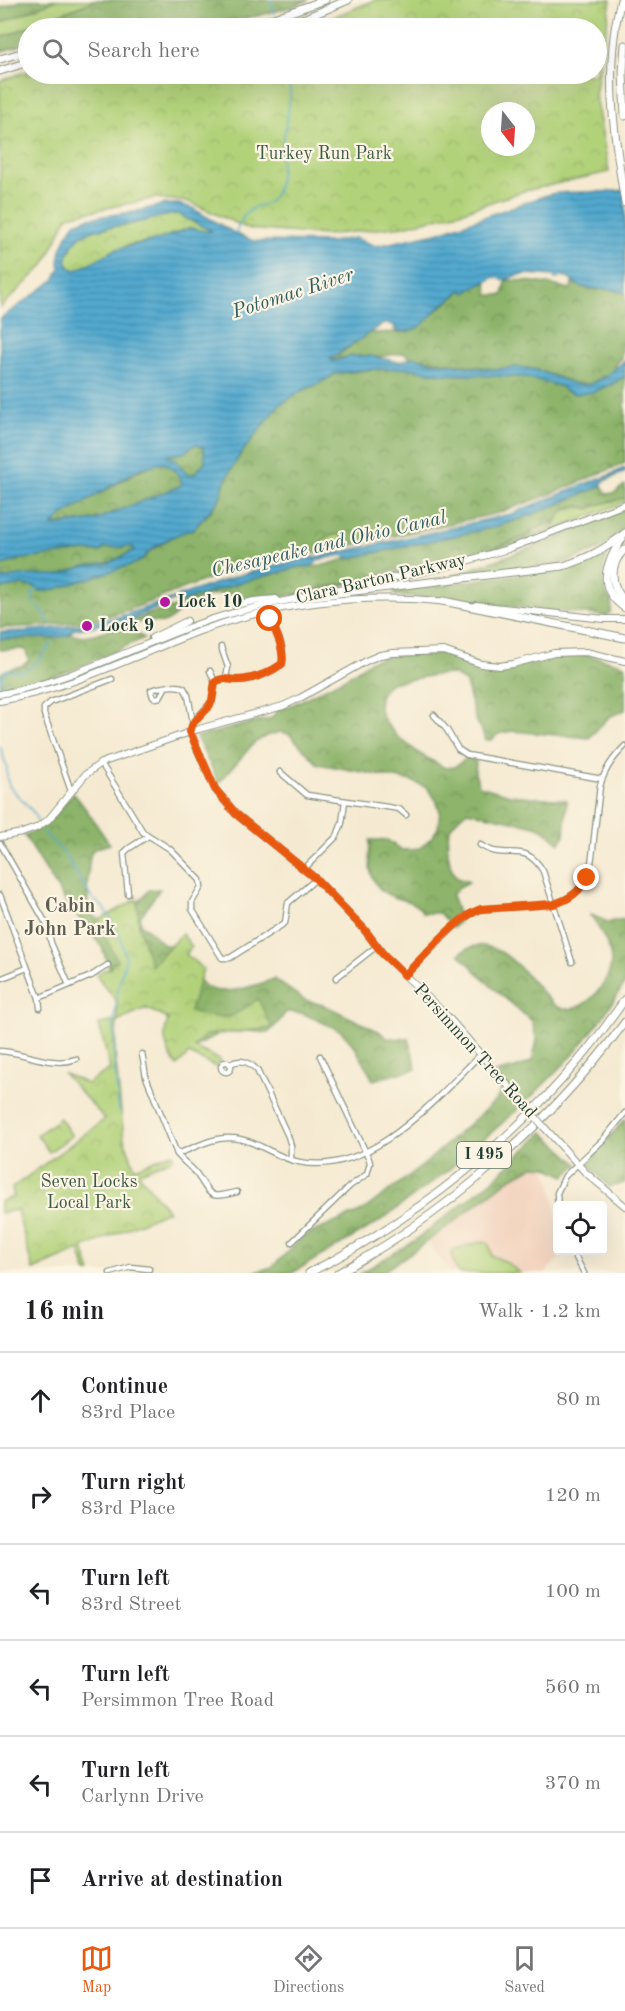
<!DOCTYPE html>
<html lang="en">
<head>
<meta charset="utf-8">
<style>
	:root { --surface:#fff; --page:#f6f6f6; --text:#202124; --muted:#757577; --line:#e0e0e0; --accent:#ea580c }
	body { margin:0; font-family:"Old Standard TT",serif; background:var(--page); color:var(--text) }
	.controls { position:absolute; right:18px; bottom:18px; display:grid; overflow:hidden; border-radius:6px; box-shadow:0 6px 24px #0002 }
	.controls button { width:54px; height:54px; display:grid; place-items:center; padding:0; border:0; border-bottom:2px solid var(--line); background:var(--surface); color:var(--text); font:30px sans-serif }
	.compass { position:absolute; left:481px; top:102px; width:54px; height:54px; border-radius:50%; background:var(--surface); box-shadow:0 6px 24px #0002; rotate:163deg }
	.stop { position:absolute; width:18px; height:18px; margin:-14px; border:4px solid #ea580c; border-radius:50%; background:#fff }
	.stop.end { background:#ea580c; border-color:#fff; box-shadow:0 2px 6px #0008 }
	.list { margin:0; padding:0; list-style:none }
	h2 { display:flex; justify-content:space-between; align-items:center; height:78px; margin:0; padding:0 24px; font-size:26px }
	h2 small { font-size:20px; font-weight:400; color:var(--muted) }
	.list li { display:grid; grid-template-columns:39px 1fr auto; gap:18px; align-items:center; box-sizing:border-box; height:96px; padding:0 24px; border-top:2px solid var(--line) }
	.list b { display:block; font-size:22px; white-space:nowrap }
	.list p { margin:0; font-size:20px; white-space:nowrap; color:var(--muted) }
	.list em { font-size:20px; font-style:normal; color:var(--muted) }
	.icon { flex:none; width:33px; height:33px; fill:none; stroke:currentColor; stroke-width:2; stroke-linecap:round; stroke-linejoin:round }
	.map { position:relative; flex:none; width:625px; height:1273px; overflow:hidden }
	.search { position:absolute; background:var(--surface); box-shadow:0 6px 24px #0002; left:18px; right:18px; top:18px; height:66px; display:flex; align-items:center; gap:15px; box-sizing:border-box; padding:0 21px; border-radius:33px; color:var(--muted); font-size:22px }
	.sheet { height:654px; background:var(--surface) }
	nav { display:flex; justify-content:space-around; align-items:center; box-sizing:border-box; height:84px; border-top:2px solid var(--line); background:var(--surface); font-size:16px; color:var(--muted) }
	nav a { display:grid; justify-items:center; gap:3px }
	nav .on { color:var(--accent) }
	.map>svg:first-child { display:block }
	.built { fill:#f3d4bf }
	.green { fill:#b2d27a; stroke:#688857; stroke-width:1.5 }
	.forest { fill:url(#forest-crowns); stroke:#56784f; stroke-width:1.5 }
	.park { fill:url(#park-crowns); stroke:#688857; stroke-width:1.5; fill-rule:evenodd }
	.water { fill:url(#water-rules); stroke:#387382; stroke-width:1.5; fill-rule:evenodd }
	.lines { fill:none; stroke-linecap:round; stroke-linejoin:round }
	.stream { stroke:#52a9cf; stroke-width:1.5 }
	.minor-casing { stroke:#8a9482; stroke-width:7 }
	.major-casing { stroke:#8a9482; stroke-width:8 }
	.highway-casing { stroke:#8a9482; stroke-width:9 }
	.minor { stroke:#fff; stroke-width:4.5 }
	.major { stroke:#fff; stroke-width:6 }
	.highway { stroke:#fff; stroke-width:7 }
	.major-bridge-casing { stroke:#8a9482; stroke-width:8; stroke-linecap:butt }
	.major-bridge { stroke:#fff; stroke-width:6 }
	.route { stroke:#ea580c; stroke-width:8 }
	.poi-dot { fill:#b5179e; stroke:#fcf5e5; stroke-width:2 }
	.labels { text-anchor:middle; dominant-baseline:central; stroke-width:4.5; stroke-linejoin:round; paint-order:stroke }
	.shield { fill:#fcf5e5; stroke:#617469; stroke-width:1.5 }
	.shield-label { font-size:16px; font-weight:bold; fill:#1f3d34 }
	.park-label { font-size:18px; fill:#3c5b42; stroke:#fcf5e5 }
	.street-label { font-size:18px; fill:#1f3d34; stroke:#fcf5e5 }
	.poi-label { font-size:18px; font-weight:bold; fill:#1f3d34; stroke:#fcf5e5; text-anchor:start }
	.water-label { font-size:20px; font-style:italic; fill:#2e5d62; stroke:#fcf5e5 }
	.neighbourhood-label { font-size:20px; font-weight:bold; fill:#5e5f51; stroke:#fcf5e5 }
</style>
</head>
<body>
<div class="map">
<svg width="625" height="1273" viewBox="0 0 625 1273">
	<defs>
		<pattern id="forest-crowns" width="20" height="18" patternUnits="userSpaceOnUse" patternTransform="scale(1.5)"><rect width="20" height="18" fill="#8db46a"/><path d="M2 6a3 3 0 1 1 6 0M12 15a3 3 0 1 1 6 0" fill="none" stroke="#739458"/></pattern>
		<pattern id="park-crowns" width="20" height="18" patternUnits="userSpaceOnUse" patternTransform="scale(1.5)"><rect width="20" height="18" fill="#b2d27a"/><path d="M2 6a3 3 0 1 1 6 0M12 15a3 3 0 1 1 6 0" fill="none" stroke="#99b56a"/></pattern>
		<pattern id="water-rules" width="6" height="5" patternUnits="userSpaceOnUse" patternTransform="scale(1.5)"><rect width="6" height="5" fill="#52a9cf"/><path d="M0 2.5h6" fill="none" stroke="#438ba9"/></pattern>
	</defs>
	<rect width="100%" height="100%" fill="#fcf5e5"/>
	<filter id="ink" filterUnits="userSpaceOnUse"><feTurbulence type="fractalNoise" baseFrequency=".0167" numOctaves="2"/><feDisplacementMap in="SourceGraphic" scale="12" xChannelSelector="R" yChannelSelector="G"/><feConvolveMatrix kernelMatrix="1 2 1 2 8 2 1 2 1" color-interpolation-filters="sRGB"/></filter>
	<filter id="wash" filterUnits="userSpaceOnUse"><feTurbulence type="fractalNoise" baseFrequency=".008" numOctaves="4" result="noise"/><feDisplacementMap in="SourceGraphic" scale="24" xChannelSelector="R" yChannelSelector="G"/><feGaussianBlur stdDeviation="1.35" result="paint"/><feColorMatrix in="noise" values="0 0 0 0 0 0 0 0 0 0 0 0 0 0 0 0 0 1.4 0 .05"/><feComposite in="paint" operator="in"/></filter>
	<g filter="url(#wash)">
		<rect width="100%" height="100%" fill="#f5ead1"/>
		<!-- built -->
		<path class="built" d="M538 1151 552 1186 557 1217 558 1250 567 1251 545 1273H451L429 1244Z"/>
		<!-- green -->
		<g class="green">
			<path d="M56 0H96L0 38V23Z"/>
			<path d="M625 498V502L523 542 455 562 293 596 471 555 520 540 555 525C560 508 574 505 590 509L597 505Z"/>
			<path d="M340 534 351 544H357L318 552C321 539 328 535 340 534Z"/>
			<path d="M484 1241 489 1244 492 1256 505 1261 520 1273H458L453 1260 452 1250Z"/>
		</g>
		<!-- forest -->
		<g class="forest">
			<path d="M23 0H56L0 23V8Z"/>
			<path d="M96 0H309C223 35 120 28 28 28V43L0 52V38Z"/>
			<path d="M506 280C528 280 550 284 571 289L572 283 588 289H607L625 293V326L621 358 616 363 612 372 590 384H575L552 375 528 368 494 369 409 357 404 353 378 357 352 356 330 360V358L340 354 368 333 408 332 457 295 461 290 466 293 476 284 487 283 488 295H503Z"/>
			<path d="M392 367 407 368 442 374 524 377 560 386 570 393C593 392 606 390 625 376V463L551 494 498 513 357 544H351L340 534C328 535 321 539 318 552 283 559 246 566 212 578 172 591 133 612 91 620 61 625 30 627 0 628V589L21 585 37 587 39 591H50L143 559 150 551 182 531 193 530 210 512 219 500 225 481 240 455 278 406 301 391 318 384 335 374Z"/>
			<path d="M196 444 204 447 205 462 195 473 188 476 176 460 167 456 183 453Z"/>
			<path d="M162 463C171 465 180 474 182 483L180 486 95 520 51 525C68 508 91 498 111 487 129 477 142 466 162 463Z"/>
			<path d="M625 485V498L597 505 590 509 578 506 570 507 563 512 555 522 537 529 528 535 500 546 385 572 372 577 283 597 237 601 228 593 210 595 184 608 168 621 163 623 143 620 130 627V630L144 638 73 670 34 682 0 689 1 673C9 666 23 669 29 660L25 649 0 650V639L52 638 71 634C90 645 152 607 179 607L182 602 239 583 300 567 321 566 346 559 495 527 526 517 602 486 607 494 614 493Z"/>
			<path d="M625 509V528L602 548 568 562 451 576 541 544Z"/>
			<path d="M128 546 133 547 135 550 109 563 85 566 59 575 0 579V566L22 559 85 551 99 552 104 548Z"/>
			<path d="M605 553 607 556C604 567 600 580 605 590 609 601 613 599 611 612L606 616 395 595 393 591 567 568Z"/>
			<path d="M434 653 450 654 477 665 491 669 516 666 549 656 581 653 625 665V710L609 717 589 738 512 731 498 734 492 740H486L475 718 466 683 453 674 435 675 391 683 386 687 380 696 379 708 385 722 397 736 420 754 445 768 454 767 467 758 476 761 475 773 479 786 510 795 567 800 564 836 560 843 543 829 535 826 467 811C461 816 454 822 450 829 445 839 448 872 459 879 460 879 468 881 469 882L459 887 452 895 460 920 453 928 439 913H423C419 905 409 901 400 899 368 891 368 868 370 840H387L402 850H413L420 848 432 837 438 828 440 811 436 800 427 788 412 781 318 764 289 734 280 732 266 736 254 743 219 783 196 737 272 718 277 710 294 704 347 677 371 661 388 656Z"/>
			<path d="M73 793C87 808 97 827 110 844 105 846 96 847 92 851 88 857 86 902 89 909 91 916 96 918 103 921L130 912 149 890 160 889 140 917 141 925 149 930 164 945H178C184 955 196 978 204 985 220 999 257 985 274 979L305 1000 326 1006 380 1032 387 1038 409 1039 416 1069 373 1080 355 1047 341 1031 302 1013 286 1012 277 1024 268 1033 248 1031 218 1034 201 1044 184 1049C177 1032 166 1007 143 1009 137 1009 130 1011 124 1013L102 947 64 899 24 835C47 829 59 812 73 793Z"/>
			<path d="M591 915 608 922 625 919V983L601 1020 573 1055 524 1104 445 1173 377 1223 292 1273H252L272 1267 304 1236 362 1211 422 1166 496 1100 501 1089 497 1072 516 1068 532 1061 537 1041 532 1021 492 987 459 954C491 928 522 969 541 991 546 996 552 1004 558 1007 581 1018 611 983 611 962 611 945 599 929 591 915Z"/>
			<path d="M625 1119V1183L609 1187 591 1167 589 1161Z"/>
			<path d="M543 1132 578 1164 565 1176 547 1167 534 1166 510 1179 434 1237 381 1273H361L414 1241 493 1180Z"/>
		</g>
		<!-- park -->
		<g class="park">
			<path d="M375 0H611L595 95 609 172 524 191 464 211 404 226 326 235 249 229 189 202 155 198 68 216 44 265 0 308V81L28 71V74H596V28H306ZM490 111H526V147H490Z"/>
			<path d="M178 214 210 229 211 232H206L189 228 160 239 128 245 77 270 70 268 66 261C75 223 107 230 136 223 150 220 164 215 178 214Z"/>
			<path d="M137 899 139 927 151 966 182 934 192 947 186 954 203 969 190 1011C226 1021 228 1021 258 999L272 1028 205 1035 194 1047 220 1060 216 1067 189 1054 177 1066C165 1050 162 1037 168 1019L146 1008 117 1021 115 1053 124 1139 135 1168 172 1153 174 1158 138 1173 168 1211 83 1248 91 1273H87L79 1250 33 1270 17 1210 0 1213V1201L14 1197 12 1188 105 1119 63 1073 87 1084 110 1069 99 1024 117 1021V1002L96 975 102 971 111 968V965L118 961 100 928 94 923Z"/>
			<path d="M60 1118 72 1136 49 1152 37 1135Z"/>
		</g>
		<!-- water -->
		<g class="water">
			<path d="M625 190V293C606 285 581 295 568 277H564L562 274 559 278 555 279 554 276C537 275 521 271 506 280L494 277C484 285 477 284 466 293L461 290C455 297 448 300 441 306 424 321 422 334 396 331L394 329 396 327 391 324H383L330 359 333 361 352 356H370L399 362 414 357 432 362 477 368 494 369 519 367 537 370 575 384 583 385 591 384 605 377 625 360V376L616 382 594 392 575 394 565 391 560 386 524 377 442 374 407 368 359 370 335 374 318 384 301 391 278 406 240 455 225 481 219 500 193 530C179 532 164 541 152 549 146 554 144 559 137 563L50 591H39L37 587 21 585 0 589V579L28 575H59L85 566 109 563 135 550 133 547 104 548 100 552 84 551 22 559 0 566V319L54 280 60 268 59 262 61 250 67 235 75 223 88 218 134 212 166 204H178L192 208 236 234 254 241 331 242 355 238 376 246 437 233 550 194C576 190 599 194 625 190ZM178 214 211 231C204 234 197 227 189 228L160 239 116 249 77 270 70 268 66 261C75 223 107 230 136 223 150 220 163 215 178 214ZM196 444 204 448 205 462 195 473 188 475 176 460 167 456 183 453ZM162 463C171 465 180 474 182 483L180 486 95 520 52 526 62 516 141 468Z"/>
			<path d="M625 468V472L602 482V486L526 517 495 527 351 558 345 557 342 555 318 560C314 567 308 567 300 567L239 583 181 602 178 599C154 608 132 621 107 628L100 625 73 630 68 636 52 638 0 639V632C41 631 80 626 119 617L236 576 282 564 393 541 511 514 600 478 601 479Z"/>
		</g>
		<g class="lines">
			<!-- stream -->
			<g class="stream">
				<path d="M271 0 274 14"/>
				<path d="M236 235C238 222 245 212 257 206 261 205 267 203 270 201 283 188 280 163 282 147 286 122 293 98 289 74"/>
				<path d="M39 587 32 594 34 604 40 608 49 622"/>
				<path d="M3 686 1 677 7 669C30 678 40 658 52 643"/>
				<path d="M0 746 7 768V776L9 786 34 813 37 821"/>
				<path d="M43 832 64 853 91 897 103 907 109 916 120 936 126 958 119 984 114 1018V1058L119 1111"/>
			</g>
		</g>
	</g>
	<g filter="url(#ink)">
		<g class="lines">
			<!-- minor casing -->
			<g class="minor-casing">
				<g id="minor">
					<path d="M221 647 228 667 226 678"/>
					<path d="M210 671 215 682"/>
					<path d="M165 688 160 697 156 698 153 697 151 690C159 687 176 684 184 688L188 695 193 723"/>
					<path d="M434 715 447 730 458 749 467 755 602 779"/>
					<path d="M190 732 193 723 212 701 215 682C225 676 234 681 244 680 257 678 271 672 282 664 286 650 276 632 270 619"/>
					<path d="M101 763 143 832 170 849 200 880 201 887 192 902V909L222 958H230L285 923 288 903 316 879"/>
					<path d="M280 772 307 795 387 807 399 809 406 815"/>
					<path d="M71 791 44 714V708L51 702 112 679"/>
					<path d="M0 843 47 925 51 943 69 985"/>
					<path d="M480 845C484 847 489 850 493 851 516 856 527 845 543 871L572 962"/>
					<path d="M305 868 337 836 342 823 345 801"/>
					<path d="M128 894 124 853 128 849 148 836"/>
					<path d="M0 895 39 998 40 1008"/>
					<path d="M405 975 464 917 481 909 554 904C589 893 591 870 594 838 596 821 598 803 600 786 605 769 613 758 625 746"/>
					<path d="M336 978 377 946"/>
					<path d="M0 979 27 968"/>
					<path d="M39 998 91 976 108 965"/>
					<path d="M0 1051C25 1052 52 1068 76 1059"/>
					<path d="M142 1054 146 1077 177 1154C183 1162 193 1168 198 1176 212 1197 209 1199 237 1192"/>
					<circle cx="226" cy="1067" r="5"/>
					<path d="M230 1064C241 1058 249 1062 257 1070L288 1136 291 1146V1160"/>
					<path d="M177 1154C194 1148 212 1137 230 1138 254 1138 276 1158 299 1162 371 1177 435 1099 481 1054"/>
					<path d="M558 1207 557 1193 565 1176 603 1140 625 1113"/>
					<path d="M292 1242 350 1186 367 1174 370 1163 369 1159 320 1056"/>
					<path d="M572 1250 584 1273"/>
					<path d="M110 1273 131 1267 149 1269"/>
				</g>
			</g>
			<!-- major casing -->
			<g class="major-casing">
				<g id="major">
					<path d="M330 591 445 567 508 549 625 504"/>
					<path d="M235 605 254 601 276 599"/>
					<path d="M476 605 605 619H625"/>
					<path d="M152 638 187 621"/>
					<path d="M0 694C70 681 132 648 198 624 231 612 265 605 299 598"/>
					<path d="M0 701C69 689 132 657 197 632 278 602 363 593 448 602"/>
					<path d="M190 732 215 789 236 814 316 879 364 929 382 953 447 1016 526 1106"/>
					<path d="M0 837 22 833 36 828 48 820 85 775 101 763 199 729 283 706 300 698 368 660 380 655 393 653 444 651 481 664 500 666 513 664 554 653 586 652 625 661"/>
					<path d="M544 1127 585 1172 625 1206"/>
				</g>
			</g>
			<!-- highway casing -->
			<g class="highway-casing">
				<g id="highway">
					<path d="M621 0C603 68 614 135 625 203"/>
					<path d="M225 28 265 21 325 0"/>
					<path d="M273 28 308 17 348 0"/>
					<path d="M625 45 623 72 625 116"/>
					<path d="M0 59 28 51"/>
					<path d="M0 71 28 62"/>
					<path d="M622 539C605 564 596 588 625 608"/>
					<path d="M625 549C609 564 609 585 625 601"/>
					<path d="M297 598 563 566C587 559 606 549 625 533"/>
					<path d="M443 601 625 638"/>
					<path d="M309 1273C433 1210 547 1114 625 999"/>
					<path d="M338 1273C451 1211 548 1125 625 1022"/>
				</g>
			</g>
			<!-- minor -->
			<use href="#minor" class="minor"/>
			<!-- major -->
			<use href="#major" class="major"/>
			<!-- highway -->
			<use href="#highway" class="highway"/>
			<!-- major-bridge casing -->
			<g class="major-bridge-casing">
				<path id="major-bridge" d="M526 1106 544 1127"/>
			</g>
			<!-- major-bridge -->
			<use href="#major-bridge" class="major-bridge"/>
		</g>
	</g>
	<g class="lines" filter="url(#ink)">
		<!-- route -->
		<path class="route" d="M270 619C276 632 285 650 282 664 269 673 254 679 239 680 230 681 224 676 215 682L212 701 208 708 193 723 190 732 215 789 236 814 316 879 364 929 382 953 405 975C425 956 456 917 481 909L554 904C568 900 580 892 587 878"/>
	</g>
	<!-- markers -->
	<g class="poi-dot">
		<circle cx="165" cy="602" r="6"/>
		<circle cx="87" cy="626" r="6"/>
	</g>
	<g class="labels">
		<!-- shield labels -->
		<rect class="shield" x="457" y="1142" width="54" height="26" rx="4.5"/>
		<g class="shield-label">
			<text x="484" y="1155">I 495</text>
		</g>
		<!-- park labels -->
		<g class="park-label">
			<text x="324" y="154">Turkey Run Park</text>
			<text x="89" y="1182">Seven Locks<tspan x="89" dy="21">Local Park</tspan></text>
		</g>
		<!-- street labels -->
		<g class="street-label">
			<text transform="translate(381 579) rotate(-13)">Clara Barton Parkway</text>
			<text transform="translate(475 1051) rotate(48)">Persimmon Tree Road</text>
		</g>
		<!-- poi labels -->
		<g class="poi-label">
			<text x="177" y="602">Lock 10</text>
			<text x="99" y="626">Lock 9</text>
		</g>
		<!-- water labels -->
		<g class="water-label">
			<text transform="translate(293 294) rotate(-18)">Potomac River</text>
			<text transform="translate(329 545) rotate(-13)">Chesapeake and Ohio Canal</text>
		</g>
		<!-- neighbourhood labels -->
		<g class="neighbourhood-label">
			<text x="70" y="907">Cabin<tspan x="70" dy="23">John Park</tspan></text>
		</g>
	</g>
</svg>
<div class="controls">
<button><svg class="icon" aria-label="locate" viewBox="0 0 24 24"><circle cx="12" cy="12" r="6"/><path d="M12 2v4M12 18v4M2 12h4M18 12h4"/></svg></button>
</div>
<svg class="compass" viewBox="-18 -18 36 36"><path d="M0-13l5 13h-10z" fill="#e53935"/><path d="M0 13l5-13h-10z" fill="#757577"/></svg>
<div class="stop" style="left:270px;top:619px"></div>
<div class="stop end" style="left:587px;top:878px"></div>
<div class="search"><svg class="icon" aria-label="search" viewBox="0 0 24 24"><circle cx="10" cy="10" r="6"/><path d="M15 15l6 6"/></svg>Search here</div>
</div>
<section class="sheet">
<h2>16 min<small>Walk · 1.2 km</small></h2>
<ul class="list">
<li><svg class="icon" aria-label="ahead" viewBox="0 0 24 24"><path d="M12 20V5M6 11l6-6 6 6"/></svg><div><b>Continue</b><p>83rd Place</p></div><em>80 m</em></li>
<li><svg class="icon" aria-label="right" viewBox="0 0 24 24"><path d="M7 20v-9h11M14 6l5 5-5 5"/></svg><div><b>Turn right</b><p>83rd Place</p></div><em>120 m</em></li>
<li><svg class="icon" aria-label="left" viewBox="0 0 24 24"><path d="M17 20v-9H6M10 6l-5 5 5 5"/></svg><div><b>Turn left</b><p>83rd Street</p></div><em>100 m</em></li>
<li><svg class="icon" aria-label="left" viewBox="0 0 24 24"><path d="M17 20v-9H6M10 6l-5 5 5 5"/></svg><div><b>Turn left</b><p>Persimmon Tree Road</p></div><em>560 m</em></li>
<li><svg class="icon" aria-label="left" viewBox="0 0 24 24"><path d="M17 20v-9H6M10 6l-5 5 5 5"/></svg><div><b>Turn left</b><p>Carlynn Drive</p></div><em>370 m</em></li>
<li><svg class="icon" aria-label="arrive" viewBox="0 0 24 24"><path d="M6 21V4h12l-3 4 3 4H6"/></svg><div><b>Arrive at destination</b></div></li>
</ul>
</section>
<nav>
<a class="on"><svg class="icon" aria-label="map" viewBox="0 0 24 24"><path d="M3 6l6-2 6 2 6-2v14l-6 2-6-2-6 2zM9 4v14M15 6v14"/></svg>Map</a>
<a><svg class="icon" aria-label="directions" viewBox="0 0 24 24"><path d="M12 3l9 9-9 9-9-9zM9 14v-3h6M13 9l2 2-2 2"/></svg>Directions</a>
<a><svg class="icon" aria-label="saved" viewBox="0 0 24 24"><path d="M7 4h10v16l-5-4-5 4z"/></svg>Saved</a>
</nav>
</body>
</html>
